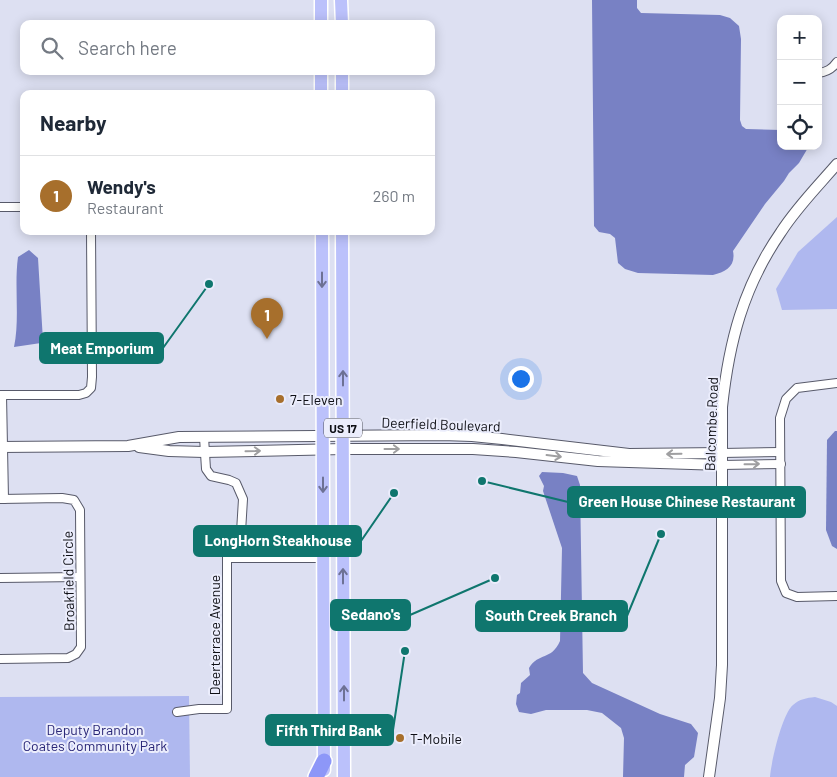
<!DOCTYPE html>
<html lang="en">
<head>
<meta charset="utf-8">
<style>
	:root { --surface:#fff; --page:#f6f6f7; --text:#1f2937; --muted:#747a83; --line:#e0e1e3; --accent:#a76f2c }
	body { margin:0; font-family:Barlow,sans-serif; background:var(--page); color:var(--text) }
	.controls { position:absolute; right:15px; top:15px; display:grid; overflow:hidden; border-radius:10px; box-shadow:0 2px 12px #0003 }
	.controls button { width:45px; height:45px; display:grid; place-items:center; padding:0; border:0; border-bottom:1px solid var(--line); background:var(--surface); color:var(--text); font:25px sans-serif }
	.you { position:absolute; left:520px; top:378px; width:18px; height:18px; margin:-12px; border:4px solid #fff; border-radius:50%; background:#1a73e8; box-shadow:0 0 0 8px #1a73e833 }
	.badge { display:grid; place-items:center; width:32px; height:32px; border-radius:50%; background:var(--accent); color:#fff; font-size:16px; font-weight:700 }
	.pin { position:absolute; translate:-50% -41px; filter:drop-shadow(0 1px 2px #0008) }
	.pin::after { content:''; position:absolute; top:26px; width:18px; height:15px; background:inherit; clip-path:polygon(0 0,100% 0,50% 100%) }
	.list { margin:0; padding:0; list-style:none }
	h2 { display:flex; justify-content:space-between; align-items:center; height:65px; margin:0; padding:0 20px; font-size:21px }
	h2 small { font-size:16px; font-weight:400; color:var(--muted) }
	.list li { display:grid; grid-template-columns:32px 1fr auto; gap:15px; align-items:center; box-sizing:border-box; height:80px; padding:0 20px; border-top:1px solid var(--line) }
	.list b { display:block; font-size:19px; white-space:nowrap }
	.list p { margin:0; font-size:16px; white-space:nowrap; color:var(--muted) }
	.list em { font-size:16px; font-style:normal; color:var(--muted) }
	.icon { flex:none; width:28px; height:28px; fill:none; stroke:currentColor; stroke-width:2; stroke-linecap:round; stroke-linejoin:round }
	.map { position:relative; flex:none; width:837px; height:777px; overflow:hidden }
	.search { position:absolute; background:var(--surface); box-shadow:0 2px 12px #0003; left:20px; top:20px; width:415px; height:55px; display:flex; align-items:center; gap:12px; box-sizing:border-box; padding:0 18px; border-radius:10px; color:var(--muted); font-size:19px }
	.panel { position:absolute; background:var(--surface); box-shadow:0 2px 12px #0003; left:20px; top:90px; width:415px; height:145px; border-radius:10px }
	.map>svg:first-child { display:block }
	.green { fill:#afb8ef }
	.water { fill:#7881c4 }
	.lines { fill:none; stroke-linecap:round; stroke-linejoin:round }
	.minor-casing { stroke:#585a6a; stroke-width:10 }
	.tertiary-casing { stroke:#585a6a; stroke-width:12 }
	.primary-casing { stroke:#fff; stroke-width:15 }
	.motorway-casing { stroke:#fff; stroke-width:18 }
	.minor { stroke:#fff; stroke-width:8 }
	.tertiary { stroke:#fff; stroke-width:10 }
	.primary { stroke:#bbc1fb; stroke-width:12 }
	.motorway { stroke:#8d97f8; stroke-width:15 }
	.oneway { stroke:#6d7194 }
	.oneway2 { stroke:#9f9fa1 }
	.poi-dot { fill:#a76f2c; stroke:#ebedfc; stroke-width:2 }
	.labels { text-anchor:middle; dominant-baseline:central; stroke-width:4; stroke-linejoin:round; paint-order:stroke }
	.shield { fill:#ebedfc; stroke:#50525a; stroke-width:1 }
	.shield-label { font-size:12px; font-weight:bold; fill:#0e0f15 }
	.poi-label { font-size:14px; fill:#0e0f15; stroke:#ebedfc; text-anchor:start }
	.street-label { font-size:14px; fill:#0e0f15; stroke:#ebedfc }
	.park-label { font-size:14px; fill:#292677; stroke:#ebedfc }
	.leader { fill:none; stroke:#0f766e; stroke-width:2 }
	.callout-dot { fill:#0f766e; stroke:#ebedfc; stroke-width:2 }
	.callout { fill:#0f766e; stroke:#0f766e; stroke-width:2 }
	.callout-label { font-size:15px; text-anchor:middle; font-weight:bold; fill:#fff }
</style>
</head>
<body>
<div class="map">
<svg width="837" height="777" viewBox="0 0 837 777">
	<rect width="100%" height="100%" fill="#dde0f2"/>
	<!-- green -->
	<g class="green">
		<path d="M837 217V309L782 310 776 289 798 252Z"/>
		<path d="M189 696 190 777H0V697Z"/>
		<path d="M815 697 831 702 837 706V777H770C771 763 782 714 793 705 800 699 806 698 815 697Z"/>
	</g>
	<!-- water -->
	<g class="water">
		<path d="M592 0H637V8L641 13 720 15 730 18 739 26 741 39 740 120 742 126 746 129 781 130V146H809L799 163 789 173 784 181 765 204 733 251C736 266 726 272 713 275L638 273 625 269 618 263 615 238 610 234 599 232 594 226Z"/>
		<path d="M29 250 38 258 43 341 41 343 14 347C20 319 14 286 18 257Z"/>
		<path d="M835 431H837V549L832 546 826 530 827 440Z"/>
		<path d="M542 472 563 473 577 476 580 485 583 673 592 683 660 714 691 724 698 733 694 757 685 765 684 777H623L624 738 621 728 602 713 587 710H546L531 714 519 712 516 704 517 695 520 693 521 683 530 675 529 668C539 652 551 661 560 641L562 548 543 491 544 486 539 476Z"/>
	</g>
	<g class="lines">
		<!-- minor casing -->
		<g class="minor-casing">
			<g id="minor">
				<path d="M818 73C827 72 832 69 837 62"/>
				<path d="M0 207H24"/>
				<path d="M837 383 797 388 786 399 780 418 781 581 786 593 797 597 837 596"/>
				<path d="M0 395H79L86 393 91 388 92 377 91 231"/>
				<path d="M2 395 4 499"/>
				<path d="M722 453 780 452"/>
				<path d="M722 465 781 464"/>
				<path d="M0 499 62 498 74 500 80 510 81 647 76 654 68 658 0 659"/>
				<path d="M227 558H323"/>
				<path d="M0 578 80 577"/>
				<path d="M177 712 199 709H227V558L230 547 241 532 243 499 236 483 229 480 211 476 206 469 204 437"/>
			</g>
		</g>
		<!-- tertiary casing -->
		<g class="tertiary-casing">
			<g id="tertiary">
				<path d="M0 447 128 446 179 437 442 435 472 436 502 439 629 454 722 453"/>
				<path d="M139 447 169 451 204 452 343 449H473L516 452 598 461 722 465"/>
				<path d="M709 777 720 698 722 665V407C729 342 743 287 781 232 797 207 818 186 837 164"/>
			</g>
		</g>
		<!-- primary casing -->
		<g class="primary-casing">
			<g id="primary">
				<path d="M321 0V24"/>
				<path d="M341 0 342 24"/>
				<path d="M321 71V94"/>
				<path d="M342 71V94"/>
				<path d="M322 231 324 770"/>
				<path d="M342 231 344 777"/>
			</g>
		</g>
		<!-- motorway casing -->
		<g class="motorway-casing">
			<path id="motorway" d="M316 777 324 761"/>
		</g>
		<!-- minor -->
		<use href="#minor" class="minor"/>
		<!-- tertiary -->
		<use href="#tertiary" class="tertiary"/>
		<!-- primary -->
		<use href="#primary" class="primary"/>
		<!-- motorway -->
		<use href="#motorway" class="motorway"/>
	</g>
	<!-- one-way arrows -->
	<defs><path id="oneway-shaft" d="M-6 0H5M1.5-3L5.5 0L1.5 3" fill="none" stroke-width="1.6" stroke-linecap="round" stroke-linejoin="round" transform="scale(1.25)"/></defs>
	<g class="oneway">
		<use href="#oneway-shaft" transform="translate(322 280) rotate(90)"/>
		<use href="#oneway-shaft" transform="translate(343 378) rotate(-90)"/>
		<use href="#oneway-shaft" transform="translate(323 485) rotate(90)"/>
		<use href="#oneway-shaft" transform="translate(343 576) rotate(-90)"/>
		<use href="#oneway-shaft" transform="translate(344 693) rotate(-90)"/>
	</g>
	<g class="oneway2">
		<use href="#oneway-shaft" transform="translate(392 449)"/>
		<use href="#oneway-shaft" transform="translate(253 451) rotate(-1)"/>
		<use href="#oneway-shaft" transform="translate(674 454) rotate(179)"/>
		<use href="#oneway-shaft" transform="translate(554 456) rotate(7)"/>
		<use href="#oneway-shaft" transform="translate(752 464) rotate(-1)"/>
	</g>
	<!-- markers -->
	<g class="poi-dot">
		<circle cx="280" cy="399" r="5"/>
		<circle cx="400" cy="738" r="5"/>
	</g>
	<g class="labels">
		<!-- shield labels -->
		<rect class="shield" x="324" y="418.5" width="38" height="19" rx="4"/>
		<g class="shield-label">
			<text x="343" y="428">US 17</text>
		</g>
		<!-- poi labels -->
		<g class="poi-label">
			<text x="290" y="399">7-Eleven</text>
			<text x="410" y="738">T-Mobile</text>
		</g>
		<!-- street labels -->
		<g class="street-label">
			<text transform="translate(441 424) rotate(2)">Deerfield Boulevard</text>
			<text transform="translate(711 424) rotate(-88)">Balcombe Road</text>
			<text transform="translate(68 581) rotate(-91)">Broakfield Circle</text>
			<text transform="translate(214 635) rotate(-90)">Deerterrace Avenue</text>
		</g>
		<!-- park labels -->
		<g class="park-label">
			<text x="95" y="729">Deputy Brandon<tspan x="95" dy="16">Coates Community Park</tspan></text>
		</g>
	</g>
	<!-- callouts -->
	<path class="leader" d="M209 284L163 348M482 481L568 502M394 493L361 541M495 578L410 615M661 534L627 616M405 651L393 730"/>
	<g class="callout-dot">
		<circle cx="209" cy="284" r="5"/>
		<circle cx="482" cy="481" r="5"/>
		<circle cx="394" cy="493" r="5"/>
		<circle cx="495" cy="578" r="5"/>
		<circle cx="661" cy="534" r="5"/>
		<circle cx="405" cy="651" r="5"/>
	</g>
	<g class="callout">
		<rect x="40" y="333" width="123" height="30" rx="5"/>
		<rect x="568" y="487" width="237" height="30" rx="5"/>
		<rect x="194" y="526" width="167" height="30" rx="5"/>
		<rect x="331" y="600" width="79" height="30" rx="5"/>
		<rect x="476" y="601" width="151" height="30" rx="5"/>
		<rect x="266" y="715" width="127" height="30" rx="5"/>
	</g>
	<g class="callout-label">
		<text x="102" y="354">Meat Emporium</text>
		<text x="687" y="507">Green House Chinese Restaurant</text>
		<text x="278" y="546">LongHorn Steakhouse</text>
		<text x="371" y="620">Sedano's</text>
		<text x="551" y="621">South Creek Branch</text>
		<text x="329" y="736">Fifth Third Bank</text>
	</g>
</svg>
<div class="controls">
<button>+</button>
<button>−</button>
<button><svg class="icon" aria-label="locate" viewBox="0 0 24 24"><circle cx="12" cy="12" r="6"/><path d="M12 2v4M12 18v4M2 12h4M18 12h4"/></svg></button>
</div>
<div class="you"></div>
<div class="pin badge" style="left:267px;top:339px">1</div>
<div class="search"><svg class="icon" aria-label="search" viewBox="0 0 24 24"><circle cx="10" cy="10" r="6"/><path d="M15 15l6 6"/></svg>Search here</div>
<section class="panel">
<h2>Nearby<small></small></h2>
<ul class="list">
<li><span class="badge">1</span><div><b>Wendy's</b><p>Restaurant</p></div><em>260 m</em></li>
</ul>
</section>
</div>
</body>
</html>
